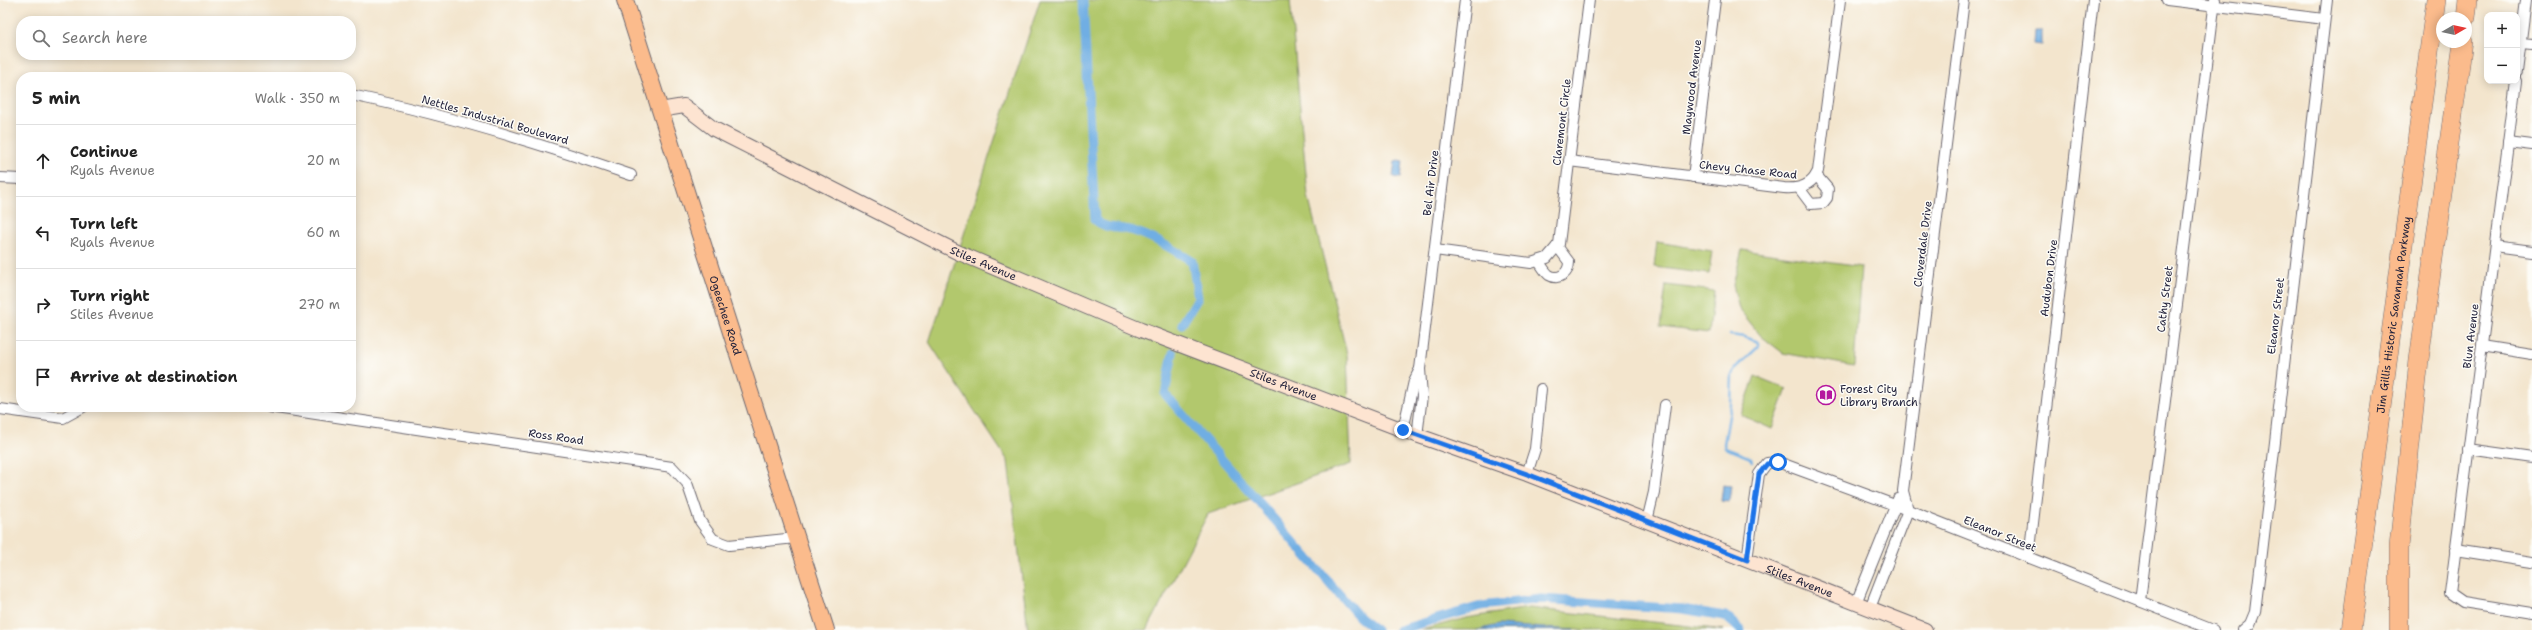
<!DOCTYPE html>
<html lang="en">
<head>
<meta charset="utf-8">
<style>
	:root { --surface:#fff; --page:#f2f2f2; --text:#222; --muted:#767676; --line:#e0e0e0 }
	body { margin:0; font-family:"Shantell Sans",sans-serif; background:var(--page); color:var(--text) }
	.controls { position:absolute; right:12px; top:12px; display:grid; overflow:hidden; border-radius:8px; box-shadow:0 2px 10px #0003 }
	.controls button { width:36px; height:36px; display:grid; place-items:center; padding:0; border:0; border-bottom:1px solid var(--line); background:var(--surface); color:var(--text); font:20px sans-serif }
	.compass { position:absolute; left:2436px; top:12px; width:36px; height:36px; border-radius:50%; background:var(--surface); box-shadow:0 2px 10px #0003; rotate:81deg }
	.stop { position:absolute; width:12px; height:12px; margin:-9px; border:3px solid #1a73e8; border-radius:50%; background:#fff }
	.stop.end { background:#1a73e8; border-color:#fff; box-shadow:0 1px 4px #0008 }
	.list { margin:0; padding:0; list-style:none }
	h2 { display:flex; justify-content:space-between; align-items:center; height:52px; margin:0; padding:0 16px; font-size:17px }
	h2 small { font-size:13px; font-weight:400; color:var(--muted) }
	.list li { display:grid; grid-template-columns:26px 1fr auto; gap:12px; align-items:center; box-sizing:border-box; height:72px; padding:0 16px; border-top:1px solid var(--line) }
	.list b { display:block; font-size:15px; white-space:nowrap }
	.list p { margin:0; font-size:13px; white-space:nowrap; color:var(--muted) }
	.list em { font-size:13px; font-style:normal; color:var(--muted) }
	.icon { flex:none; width:22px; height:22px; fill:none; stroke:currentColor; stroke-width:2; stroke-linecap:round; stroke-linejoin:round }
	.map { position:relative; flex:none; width:2532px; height:630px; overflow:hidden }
	.search { position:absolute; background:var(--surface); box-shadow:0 2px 10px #0003; left:16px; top:16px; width:340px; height:44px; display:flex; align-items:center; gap:10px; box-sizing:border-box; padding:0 14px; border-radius:16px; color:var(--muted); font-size:15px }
	.panel { position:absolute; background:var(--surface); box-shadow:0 2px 10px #0003; left:16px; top:72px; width:340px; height:340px; border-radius:16px }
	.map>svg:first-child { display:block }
	.green { fill:#b2c86d; stroke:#6a7554 }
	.water { fill:#70aee3; stroke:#49688f }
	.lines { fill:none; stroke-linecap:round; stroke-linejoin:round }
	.stream { stroke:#70aee3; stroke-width:2.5 }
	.canal { stroke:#70aee3; stroke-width:9 }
	.street-casing { stroke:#6b666e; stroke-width:12 }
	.secondary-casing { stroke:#6b666e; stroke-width:16 }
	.primary-casing { stroke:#6b666e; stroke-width:18 }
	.highway-casing { stroke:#6b666e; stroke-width:20 }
	.street { stroke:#fff; stroke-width:10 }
	.secondary { stroke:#fde4d1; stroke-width:14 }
	.primary { stroke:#fbbb8c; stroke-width:16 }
	.highway { stroke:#fbbb8c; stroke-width:19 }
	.route { stroke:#1a73e8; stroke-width:5 }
	.labels { text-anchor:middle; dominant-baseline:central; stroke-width:3; stroke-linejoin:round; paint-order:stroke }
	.street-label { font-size:11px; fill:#22223b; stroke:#fdfcf7 }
	.poi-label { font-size:11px; fill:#22223b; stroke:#fdfcf7; text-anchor:start }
</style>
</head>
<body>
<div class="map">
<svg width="2532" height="630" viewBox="0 0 2532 630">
	<rect width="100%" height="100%" fill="#fdfcf7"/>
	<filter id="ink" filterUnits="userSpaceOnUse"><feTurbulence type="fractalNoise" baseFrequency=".025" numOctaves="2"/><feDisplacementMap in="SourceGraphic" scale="8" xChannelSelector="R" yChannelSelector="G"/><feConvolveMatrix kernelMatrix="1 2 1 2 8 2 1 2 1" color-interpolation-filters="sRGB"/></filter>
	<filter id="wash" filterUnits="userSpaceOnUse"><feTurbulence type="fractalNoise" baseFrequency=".012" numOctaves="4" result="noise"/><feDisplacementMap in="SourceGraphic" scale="16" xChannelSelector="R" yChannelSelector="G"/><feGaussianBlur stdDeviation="0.9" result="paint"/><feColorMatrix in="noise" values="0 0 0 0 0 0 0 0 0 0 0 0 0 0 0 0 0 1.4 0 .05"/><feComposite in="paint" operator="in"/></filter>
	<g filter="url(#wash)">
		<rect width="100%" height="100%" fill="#f3e5cd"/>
		<!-- green -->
		<g class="green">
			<path d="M1040 0H1290L1308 196 1347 354 1351 464 1208 514 1147 630H1028L1008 461 929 342Z"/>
			<path d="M1657 242 1712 251 1709 274 1654 267Z"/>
			<path d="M1742 250 1861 267 1854 366 1783 353 1761 336 1739 309 1733 285Z"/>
			<path d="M1666 285 1714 291 1709 333 1661 327Z"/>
			<path d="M1755 376 1787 389 1772 429 1741 415Z"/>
			<path d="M1529 608 1724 630H1422L1466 618Z"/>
		</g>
		<!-- water -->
		<g class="water">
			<path d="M2035 31H2042V45L2034 44Z"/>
			<path d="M1399 160 1403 161 1401 178 1393 177 1395 161Z"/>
			<path d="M1723 485 1731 486 1729 502 1721 501Z"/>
			<path d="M1499 625 1574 630H1477Z"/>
		</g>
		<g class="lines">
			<!-- stream -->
			<path class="stream" d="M1730 335 1745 337 1758 343V347L1735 369 1732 375 1731 405 1724 444 1725 448 1751 458 1753 461"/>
			<!-- canal -->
			<g class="canal">
				<path d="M1083 0 1095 220C1105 229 1117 227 1130 230 1152 236 1172 249 1192 261L1198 298 1182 324"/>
				<path d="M1173 353 1165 394 1360 618 1376 630"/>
				<path d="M1399 630 1481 606 1541 599 1682 609 1725 616 1741 630"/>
			</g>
		</g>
	</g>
	<g filter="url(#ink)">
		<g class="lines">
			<!-- street casing -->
			<g class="street-casing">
				<g id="street">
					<path d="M2167 0 2324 19"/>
					<path d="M2521 43 2532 44"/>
					<path d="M2517 72 2526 0"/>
					<path d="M2516 81 2450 593 2463 602 2532 613"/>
					<path d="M351 95C447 115 539 143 631 175"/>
					<path d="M2508 142 2532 145"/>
					<path d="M1569 161 1784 188C1799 189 1812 186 1818 171L1840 0"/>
					<path d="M1693 177 1715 0"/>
					<path d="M0 178 21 179"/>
					<path d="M1799 188 1811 204 1823 203 1827 198 1828 189 1816 175"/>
					<path d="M2495 246 2532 251"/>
					<path d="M1435 250 1531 263 1547 258 1559 244 1589 0"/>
					<path d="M1539 262C1542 266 1545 272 1549 275 1559 281 1569 273 1569 262L1557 246"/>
					<path d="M2482 346 2532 354"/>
					<path d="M269 407 672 467 687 483 700 521 713 539 729 545 796 538"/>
					<path d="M0 409 63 418 83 407"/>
					<path d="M1403 430 1414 381 1420 369"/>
					<path d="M1417 436 1422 396 1420 369 1465 0"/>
					<path d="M2468 449 2532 458"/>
					<path d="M1527 474 1535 449 1541 389"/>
					<path d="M1647 521 1654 492 1665 405"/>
					<path d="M2455 550 2532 562"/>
					<path d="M2029 558 2093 0"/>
					<path d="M1747 560 1759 474 1767 463 1778 462 1908 510 2213 630"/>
					<path d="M2140 601 2215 0"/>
					<path d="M1856 603 1898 499"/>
					<path d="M1870 608 1908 510 1903 491 1964 0"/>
					<path d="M2243 630 2250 624 2255 612 2327 0"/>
				</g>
			</g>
			<!-- secondary casing -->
			<g class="secondary-casing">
				<g id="secondary">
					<path id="s1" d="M660 110 684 106 714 129 957 252 1141 330 1419 436 1527 474 1925 630"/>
				</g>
			</g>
			<!-- primary casing -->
			<g class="primary-casing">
				<g id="primary">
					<path id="s2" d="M625 0 826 630"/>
				</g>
			</g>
			<!-- highway casing -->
			<g class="highway-casing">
				<g id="highway">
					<path d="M2466 18 2468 0"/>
					<path id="s3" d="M2351 630 2436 0"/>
					<path d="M2399 630V547L2419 360 2463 42"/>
				</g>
			</g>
			<!-- street -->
			<use href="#street" class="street"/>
			<!-- secondary -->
			<use href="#secondary" class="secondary"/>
			<!-- primary -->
			<use href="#primary" class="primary"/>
			<!-- highway -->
			<use href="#highway" class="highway"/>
		</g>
	</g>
	<g class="lines" filter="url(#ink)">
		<!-- route -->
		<path class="route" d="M1403 430 1527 474 1747 560 1759 474 1767 464 1778 462"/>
	</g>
	<!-- icons -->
	<defs>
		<g id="library-ring" transform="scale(1)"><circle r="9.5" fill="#fdfcf7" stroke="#b5179e" stroke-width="1.5"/><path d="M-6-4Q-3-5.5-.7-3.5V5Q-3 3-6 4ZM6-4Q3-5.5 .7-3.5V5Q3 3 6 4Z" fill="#b5179e"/></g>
	</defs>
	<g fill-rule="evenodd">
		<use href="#library-ring" x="1826" y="395"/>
	</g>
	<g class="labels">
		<!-- street labels -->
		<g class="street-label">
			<text transform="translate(1692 87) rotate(-83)">Maywood Avenue</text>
			<text transform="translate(495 120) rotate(16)">Nettles Industrial Boulevard</text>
			<text transform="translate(1562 122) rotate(-83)">Claremont Circle</text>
			<text transform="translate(1748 170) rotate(6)">Chevy Chase Road</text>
			<text transform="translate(1431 183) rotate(-83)">Bel Air Drive</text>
			<text transform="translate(1923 244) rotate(-83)">Cloverdale Drive</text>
			<text stroke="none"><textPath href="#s1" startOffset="363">Stiles Avenue</textPath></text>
			<text transform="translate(2049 278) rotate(-83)">Audubon Drive</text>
			<text transform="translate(2165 299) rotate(-83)">Cathy Street</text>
			<text stroke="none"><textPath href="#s2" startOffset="331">Ogeechee Road</textPath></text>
			<text stroke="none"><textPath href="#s3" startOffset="318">Jim Gillis Historic Savannah Parkway</textPath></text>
			<text transform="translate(2276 316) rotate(-83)">Eleanor Street</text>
			<text transform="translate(2471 336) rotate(-83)">Blun Avenue</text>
			<text stroke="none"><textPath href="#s1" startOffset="687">Stiles Avenue</textPath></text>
			<text transform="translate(556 437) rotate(8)">Ross Road</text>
			<text transform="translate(2000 534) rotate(22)">Eleanor Street</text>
			<text stroke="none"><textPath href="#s1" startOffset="1239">Stiles Avenue</textPath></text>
		</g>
		<!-- poi labels -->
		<g class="poi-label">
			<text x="1840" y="389">Forest City<tspan x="1840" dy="13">Library Branch</tspan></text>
		</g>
	</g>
</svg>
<div class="controls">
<button>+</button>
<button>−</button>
</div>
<svg class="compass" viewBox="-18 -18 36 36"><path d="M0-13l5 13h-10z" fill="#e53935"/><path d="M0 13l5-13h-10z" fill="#767676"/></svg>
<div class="stop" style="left:1778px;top:462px"></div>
<div class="stop end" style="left:1403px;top:430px"></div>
<div class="search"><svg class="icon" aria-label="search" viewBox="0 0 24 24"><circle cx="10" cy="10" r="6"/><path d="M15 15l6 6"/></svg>Search here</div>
<section class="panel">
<h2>5 min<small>Walk · 350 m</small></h2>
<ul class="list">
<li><svg class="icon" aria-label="ahead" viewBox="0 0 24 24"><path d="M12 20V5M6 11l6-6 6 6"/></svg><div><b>Continue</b><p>Ryals Avenue</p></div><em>20 m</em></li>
<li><svg class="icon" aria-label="left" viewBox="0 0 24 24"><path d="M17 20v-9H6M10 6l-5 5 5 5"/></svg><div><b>Turn left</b><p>Ryals Avenue</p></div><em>60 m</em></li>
<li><svg class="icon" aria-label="right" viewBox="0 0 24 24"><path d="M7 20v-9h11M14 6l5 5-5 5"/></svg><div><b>Turn right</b><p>Stiles Avenue</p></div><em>270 m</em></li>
<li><svg class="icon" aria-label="arrive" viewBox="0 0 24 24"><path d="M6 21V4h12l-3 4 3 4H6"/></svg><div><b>Arrive at destination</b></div></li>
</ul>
</section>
</div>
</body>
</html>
